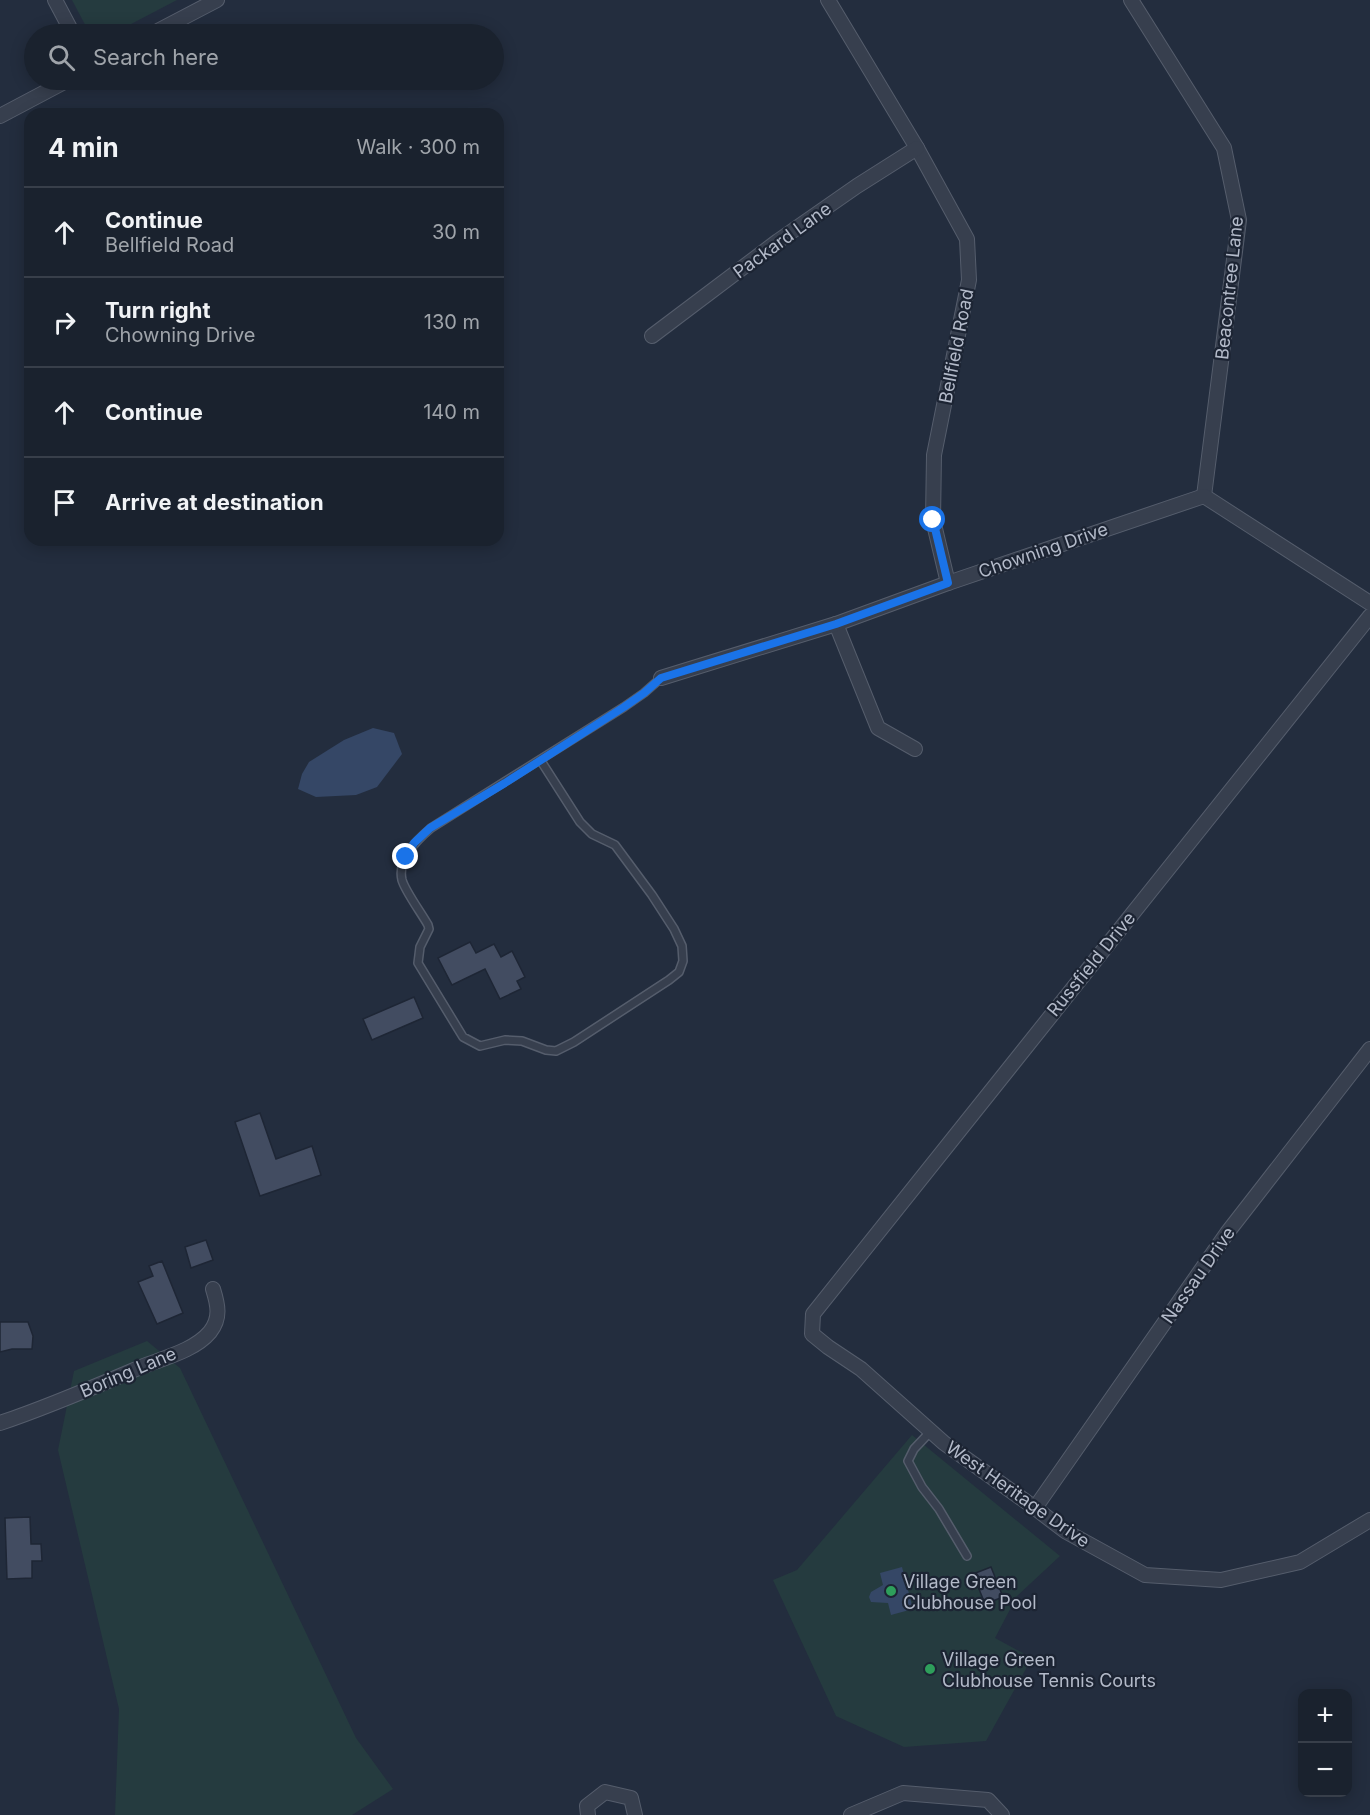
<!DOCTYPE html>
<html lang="en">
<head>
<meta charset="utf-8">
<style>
	:root { --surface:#1a222e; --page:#272f3a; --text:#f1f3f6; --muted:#9fa4aa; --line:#383f4a }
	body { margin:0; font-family:Inter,sans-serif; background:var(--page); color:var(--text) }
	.controls { position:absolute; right:18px; bottom:18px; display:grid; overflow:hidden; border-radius:12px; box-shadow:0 3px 15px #0003 }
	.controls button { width:54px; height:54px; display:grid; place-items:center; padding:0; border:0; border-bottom:2px solid var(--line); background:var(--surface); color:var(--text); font:30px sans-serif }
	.stop { position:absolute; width:18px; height:18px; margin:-14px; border:4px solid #1a73e8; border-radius:50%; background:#fff }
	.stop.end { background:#1a73e8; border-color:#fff; box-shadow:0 2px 6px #0008 }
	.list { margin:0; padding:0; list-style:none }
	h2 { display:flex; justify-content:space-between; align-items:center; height:78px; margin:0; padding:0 24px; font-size:26px }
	h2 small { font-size:20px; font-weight:400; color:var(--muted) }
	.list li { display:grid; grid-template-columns:39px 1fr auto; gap:18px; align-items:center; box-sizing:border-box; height:90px; padding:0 24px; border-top:2px solid var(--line) }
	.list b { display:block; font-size:22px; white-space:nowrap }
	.list p { margin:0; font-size:20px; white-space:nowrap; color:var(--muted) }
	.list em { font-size:20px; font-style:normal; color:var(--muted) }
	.icon { flex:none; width:33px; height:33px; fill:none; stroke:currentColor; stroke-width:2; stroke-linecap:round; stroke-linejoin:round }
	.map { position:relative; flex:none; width:1370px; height:1815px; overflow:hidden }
	.search { position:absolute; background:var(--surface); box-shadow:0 3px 15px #0003; left:24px; top:24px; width:480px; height:66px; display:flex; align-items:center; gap:15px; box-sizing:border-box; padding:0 21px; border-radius:33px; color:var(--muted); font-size:22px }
	.panel { position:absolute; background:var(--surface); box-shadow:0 3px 15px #0003; left:24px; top:108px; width:480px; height:438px; border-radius:18px }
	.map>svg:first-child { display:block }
	.green { fill:#253b3f }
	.water { fill:#354766 }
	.building { fill:#424c61; stroke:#1e2635; stroke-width:1.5 }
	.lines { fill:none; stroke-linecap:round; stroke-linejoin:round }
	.lane-casing { stroke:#555d6c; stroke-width:10 }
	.street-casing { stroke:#555d6c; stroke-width:16 }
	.lane { stroke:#373f4e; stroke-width:7 }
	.street { stroke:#373f4e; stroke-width:14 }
	.route { stroke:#1a73e8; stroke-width:8 }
	.leisure-dot { fill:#2e9e5b; stroke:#1c2433; stroke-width:2 }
	.labels { text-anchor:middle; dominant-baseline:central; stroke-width:4.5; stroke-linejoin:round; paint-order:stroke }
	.street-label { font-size:18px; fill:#b3bac9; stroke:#1c2433 }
	.poi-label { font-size:18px; fill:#b3bac9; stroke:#1c2433; text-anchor:start }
</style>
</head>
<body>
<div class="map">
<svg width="1370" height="1815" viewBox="0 0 1370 1815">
	<rect width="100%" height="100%" fill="#232d3e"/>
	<!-- green -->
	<g class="green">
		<path d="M72 0H177L112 34H90Z"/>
		<path d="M147 1341 180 1368 356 1738 393 1789 352 1815H115L119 1709 58 1450 74 1371Z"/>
		<path d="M912 1435 1060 1556 1017 1596 995 1638 1032 1658 986 1741 904 1747 836 1716 773 1580 797 1570Z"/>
	</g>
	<!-- water -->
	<g class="water">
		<path d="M373 728 394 733 402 754 377 787 356 795 316 797 298 789 302 774 309 762 344 740Z"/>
		<path d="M902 1567 913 1609 891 1615 888 1603 871 1602 869 1597 871 1592 883 1585 880 1573Z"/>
	</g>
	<!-- building -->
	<g class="building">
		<path d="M470 942 476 953 494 944 501 957 512 951 525 977 517 981 521 989 500 999 485 969 452 985 438 958Z"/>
		<path d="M414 997 423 1018 372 1040 363 1019Z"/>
		<path d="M260 1113 276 1159 312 1146 321 1175 260 1196 235 1122Z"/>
		<path d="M206 1240 213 1260 191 1268 185 1247Z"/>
		<path d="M162 1261 183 1313 157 1324 138 1282 153 1276 149 1266Z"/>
		<path d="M0 1322H28L33 1336 32 1349H12L0 1352Z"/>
		<path d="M30 1517 31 1544H41L42 1561H32V1578L7 1579 5 1518Z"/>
		<path d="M991 1567 1003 1597 985 1604 973 1574Z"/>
	</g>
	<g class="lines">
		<!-- lane casing -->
		<g class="lane-casing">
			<g id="lane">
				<path d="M541 761 580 822 592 834 615 845 652 895 674 929 682 946 683 961 679 972 669 980 574 1042 556 1051 546 1050 522 1041 505 1040 480 1046 463 1037 418 963 420 947 429 929 428 925C422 914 405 891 402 880 397 859 417 840 431 828L624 707 644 693 661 678"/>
				<path d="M931 1431 914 1449 908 1461 922 1487 939 1509 967 1556"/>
			</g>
		</g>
		<!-- street casing -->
		<g class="street-casing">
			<g id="street">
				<path d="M55 0 73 34"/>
				<path d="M828 0 917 148 967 239 969 280 934 455 933 520 948 583"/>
				<path d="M1131 0 1224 148 1239 220 1204 496"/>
				<path d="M152 34 217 0"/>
				<path d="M0 116 68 80"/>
				<path d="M652 336 778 241 857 186 917 148"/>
				<path d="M1370 616 813 1314 812 1334 828 1347 861 1369 944 1443 1035 1508 1065 1531 1145 1575 1221 1580 1300 1562 1370 1520"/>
				<path d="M836 624 878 728 915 749"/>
				<path d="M661 678 836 624 948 583 1204 496 1370 603"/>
				<path d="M0 1423C48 1407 94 1387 141 1367 163 1358 194 1351 210 1332 221 1318 218 1305 213 1289"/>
				<path d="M1035 1508 1227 1233 1370 1049"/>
				<path d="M588 1815 587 1806 605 1792 631 1798 635 1815"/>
				<path d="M851 1815 903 1793 988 1800 1002 1815"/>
			</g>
		</g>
		<!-- lane -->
		<use href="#lane" class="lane"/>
		<!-- street -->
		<use href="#street" class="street"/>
	</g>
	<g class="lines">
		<!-- route -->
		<path class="route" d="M406 857 414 843 430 828 505 783 624 707 644 693 661 678 836 624 948 583 933 520"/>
	</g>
	<!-- markers -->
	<g class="leisure-dot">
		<circle cx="891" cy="1591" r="6"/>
		<circle cx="930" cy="1669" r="6"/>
	</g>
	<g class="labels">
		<!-- street labels -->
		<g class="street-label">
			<text transform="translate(782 240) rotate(-36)">Packard Lane</text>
			<text transform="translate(1229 288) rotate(-84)">Beacontree Lane</text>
			<text transform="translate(956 346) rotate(-79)">Bellfield Road</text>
			<text transform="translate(1043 550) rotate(-19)">Chowning Drive</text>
			<text transform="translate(1091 964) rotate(-51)">Russfield Drive</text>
			<text transform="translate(1198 1275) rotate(-55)">Nassau Drive</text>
			<text transform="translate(128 1372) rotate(-23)">Boring Lane</text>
			<text transform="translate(1018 1494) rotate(35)">West Heritage Drive</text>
		</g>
		<!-- poi labels -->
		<g class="poi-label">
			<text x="903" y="1581">Village Green<tspan x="903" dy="21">Clubhouse Pool</tspan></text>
			<text x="942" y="1659">Village Green<tspan x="942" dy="21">Clubhouse Tennis Courts</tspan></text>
		</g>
	</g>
</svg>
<div class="controls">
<button>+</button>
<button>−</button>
</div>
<div class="stop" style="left:933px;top:520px"></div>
<div class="stop end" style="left:406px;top:857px"></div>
<div class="search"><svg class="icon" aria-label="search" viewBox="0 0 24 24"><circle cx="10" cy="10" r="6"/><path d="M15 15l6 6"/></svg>Search here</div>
<section class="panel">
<h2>4 min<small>Walk · 300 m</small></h2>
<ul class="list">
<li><svg class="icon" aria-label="ahead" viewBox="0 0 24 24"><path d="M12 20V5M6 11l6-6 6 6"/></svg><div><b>Continue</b><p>Bellfield Road</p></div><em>30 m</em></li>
<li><svg class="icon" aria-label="right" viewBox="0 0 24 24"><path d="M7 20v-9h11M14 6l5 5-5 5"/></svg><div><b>Turn right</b><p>Chowning Drive</p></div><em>130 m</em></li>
<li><svg class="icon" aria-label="ahead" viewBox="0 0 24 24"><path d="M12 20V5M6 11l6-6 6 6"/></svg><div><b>Continue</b></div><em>140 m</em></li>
<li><svg class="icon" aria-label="arrive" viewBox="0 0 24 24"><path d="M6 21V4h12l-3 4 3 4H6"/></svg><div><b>Arrive at destination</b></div></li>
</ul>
</section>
</div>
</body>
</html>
